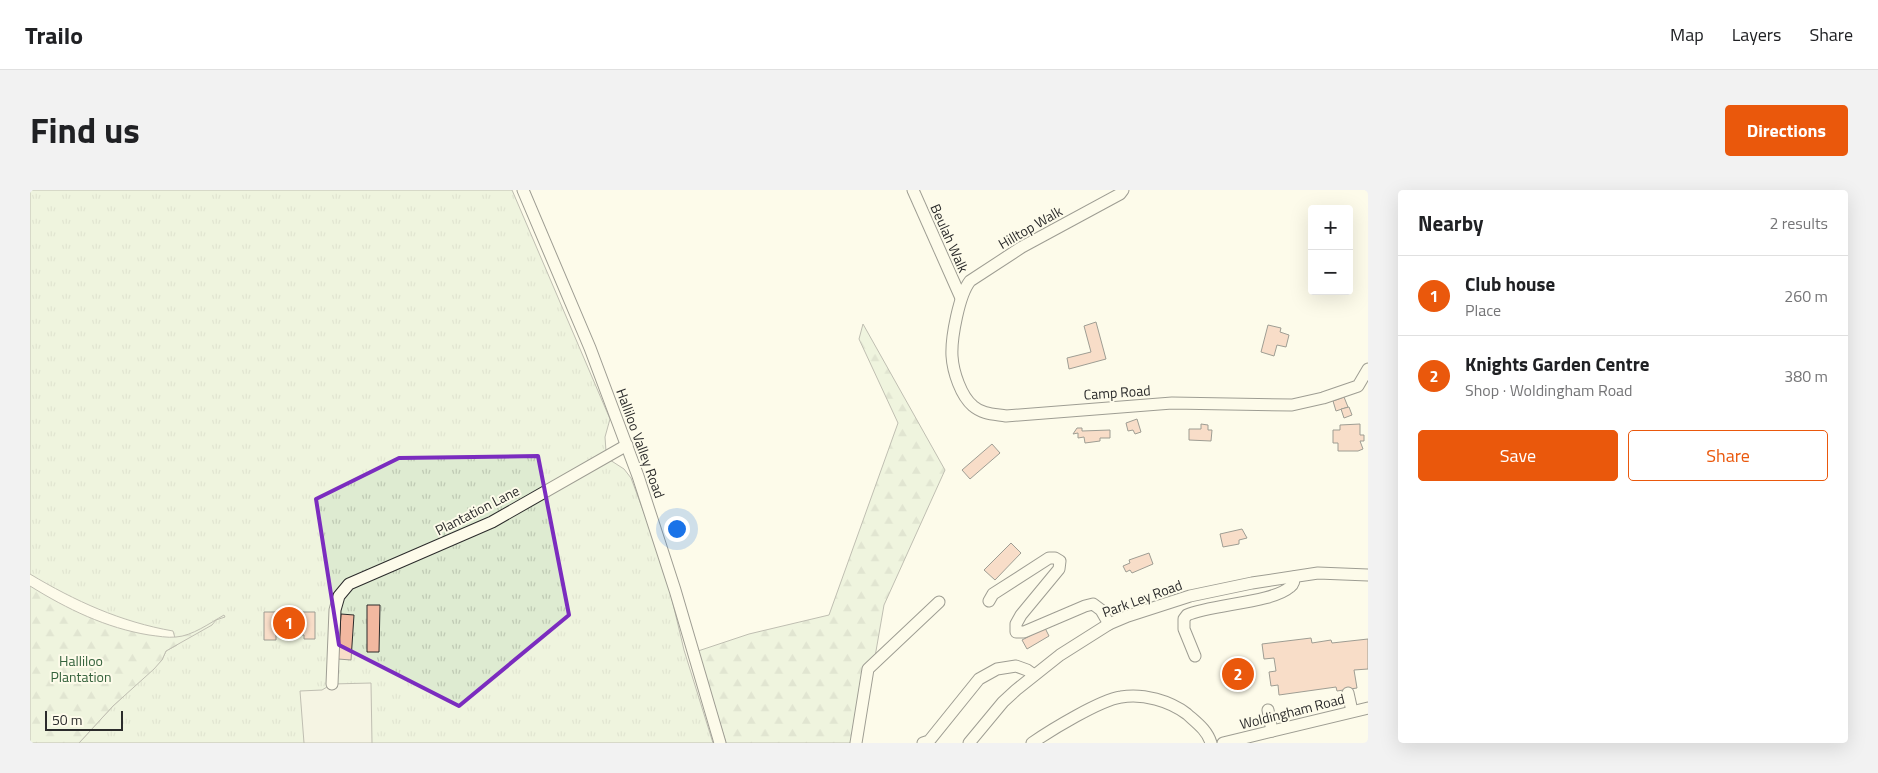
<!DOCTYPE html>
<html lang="en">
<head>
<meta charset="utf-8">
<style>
	:root { --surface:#fff; --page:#f2f2f2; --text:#202124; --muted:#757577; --line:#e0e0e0; --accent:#ea580c }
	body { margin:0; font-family:"Titillium Web",sans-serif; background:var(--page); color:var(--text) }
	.controls { position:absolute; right:15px; top:15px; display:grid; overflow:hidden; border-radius:5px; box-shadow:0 5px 20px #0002 }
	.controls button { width:45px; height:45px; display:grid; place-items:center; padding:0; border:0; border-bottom:1px solid var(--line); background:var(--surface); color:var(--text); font:25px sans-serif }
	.scale { position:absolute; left:15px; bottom:12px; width:78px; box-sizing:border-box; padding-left:5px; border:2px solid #2b2b2b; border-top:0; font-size:14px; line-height:18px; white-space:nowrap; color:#2b2b2b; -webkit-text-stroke:4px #fdfbea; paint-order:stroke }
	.you { position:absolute; left:646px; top:338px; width:18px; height:18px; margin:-12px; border:4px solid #fff; border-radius:50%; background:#1a73e8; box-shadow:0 0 0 8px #1a73e833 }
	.badge { display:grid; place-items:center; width:32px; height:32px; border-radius:50%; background:var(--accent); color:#fff; font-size:16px; font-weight:700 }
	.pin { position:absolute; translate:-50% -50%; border:2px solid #fff; box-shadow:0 1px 5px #0006 }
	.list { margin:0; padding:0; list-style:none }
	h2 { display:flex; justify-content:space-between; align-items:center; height:65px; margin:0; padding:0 20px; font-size:21px }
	h2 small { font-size:16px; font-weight:400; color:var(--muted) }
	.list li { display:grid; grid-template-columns:32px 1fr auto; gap:15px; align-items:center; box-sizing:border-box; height:80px; padding:0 20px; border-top:1px solid var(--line) }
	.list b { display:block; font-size:19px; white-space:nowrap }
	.list p { margin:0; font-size:16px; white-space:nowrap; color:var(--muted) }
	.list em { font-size:16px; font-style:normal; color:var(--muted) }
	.actions { display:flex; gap:10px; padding:15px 20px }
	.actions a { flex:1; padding:11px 0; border:1px solid var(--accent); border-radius:5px; text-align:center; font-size:18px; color:var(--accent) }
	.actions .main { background:var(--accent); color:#fff }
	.map { position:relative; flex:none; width:1338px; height:553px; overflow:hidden; border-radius:5px }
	header { display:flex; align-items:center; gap:30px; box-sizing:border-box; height:70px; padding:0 25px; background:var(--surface); border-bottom:1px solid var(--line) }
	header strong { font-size:24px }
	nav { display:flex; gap:28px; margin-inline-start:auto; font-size:18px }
	.intro { display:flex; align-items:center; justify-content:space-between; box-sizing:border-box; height:120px; padding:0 30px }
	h1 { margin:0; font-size:35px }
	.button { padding:12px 22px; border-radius:5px; background:var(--accent); color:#fff; font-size:18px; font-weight:700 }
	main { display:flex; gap:30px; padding:0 30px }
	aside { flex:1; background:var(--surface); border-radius:5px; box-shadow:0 5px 20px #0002 }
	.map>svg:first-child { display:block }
	.grass { fill:url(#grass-tufts); stroke:#74746e }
	.forest { fill:url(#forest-firs); stroke:#74746e }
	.parking { fill:#eceadb; stroke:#74746e }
	.building { fill:#f2b8a0; stroke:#2b2b2b }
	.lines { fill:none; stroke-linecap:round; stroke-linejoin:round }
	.minor-casing { stroke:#2b2b2b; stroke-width:13 }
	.minor { stroke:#fdfbea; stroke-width:11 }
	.marked { fill:none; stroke:#7b2cbf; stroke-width:4; stroke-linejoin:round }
	.labels { text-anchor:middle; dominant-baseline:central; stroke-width:4; stroke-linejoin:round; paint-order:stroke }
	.street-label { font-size:14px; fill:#2b2b2b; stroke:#fdfbea }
	.park-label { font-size:14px; fill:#34623c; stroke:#fdfbea }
</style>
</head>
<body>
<header>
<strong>Trailo</strong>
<nav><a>Map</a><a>Layers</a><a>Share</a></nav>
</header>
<div class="intro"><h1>Find us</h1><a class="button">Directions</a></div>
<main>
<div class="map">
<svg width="1338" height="553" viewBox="0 0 1338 553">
	<defs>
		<pattern id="grass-tufts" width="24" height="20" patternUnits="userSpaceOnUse" patternTransform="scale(1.25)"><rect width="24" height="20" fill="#deebd1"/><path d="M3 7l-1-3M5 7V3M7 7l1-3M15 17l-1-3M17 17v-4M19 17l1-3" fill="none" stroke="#bfcab4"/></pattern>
		<pattern id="forest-firs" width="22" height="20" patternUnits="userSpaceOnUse" patternTransform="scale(1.25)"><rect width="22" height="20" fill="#deebd1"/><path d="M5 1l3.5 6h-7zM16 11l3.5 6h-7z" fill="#bfcab4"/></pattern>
	</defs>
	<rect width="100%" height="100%" fill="#fdfbea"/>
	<!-- grass -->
	<path class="grass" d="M0 0H482L580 229 575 247 576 261 580 270 594 279 601 288 616 328 639 397 654 460 683 553H49L83 516 132 470 136 461 147 455 143 441C91 432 45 411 0 384Z"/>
	<!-- forest -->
	<g class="forest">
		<path d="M833 134 915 280 854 415 830 553H696L668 461 719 444 799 425 868 233 829 149Z"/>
		<path d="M0 396C37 419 76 438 119 445 128 446 137 448 146 447 162 446 180 433 194 425L195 427 186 430 182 435 136 461 132 470 124 479 83 516 49 553H0Z"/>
	</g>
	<!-- parking -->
	<path class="parking" d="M341 493 342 553H274L270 501 292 500 302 494Z"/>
	<!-- building -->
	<g class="building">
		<path d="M1066 132 1076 169 1039 179 1037 168 1061 162 1054 136Z"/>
		<path d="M1238 135 1251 138 1250 142 1259 145 1256 157 1247 155 1244 166 1231 162Z"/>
		<path d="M1314 207 1318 217 1306 221 1303 211Z"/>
		<path d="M1319 217 1322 225 1314 228 1311 219Z"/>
		<path d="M1107 229 1111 242 1105 244 1103 240 1098 241 1096 233Z"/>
		<path d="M1171 234 1178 235V240H1182L1181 251 1159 250V239H1171Z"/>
		<path d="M1330 234V245H1334V251H1330L1333 259 1328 261H1308V253H1303V240H1310V235Z"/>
		<path d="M1047 238H1052V241L1080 240V248H1070V251L1055 253 1054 247 1048 248V243L1043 244Z"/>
		<path d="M962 254 970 263 940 289 932 280Z"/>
		<path d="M1212 339 1217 348 1209 350V354L1193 357 1190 344Z"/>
		<path d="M981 353 991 363 965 390 954 380Z"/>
		<path d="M1119 363 1123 374 1102 383 1100 380 1096 382 1093 376 1100 373 1099 370Z"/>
		<path d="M337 415H350L349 462H337Z"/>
		<path d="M234 422H285V449H274V445H246V450H234Z"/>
		<path d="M311 424 324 425 321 470 308 469Z"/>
		<path d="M1015 438 1019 446 997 459 992 450Z"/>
		<path d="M1281 448 1282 453 1301 450 1302 453 1338 449V479L1324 480 1327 498 1307 501 1306 497 1249 505 1248 495 1241 496 1239 482 1246 481 1244 468 1234 469 1232 454Z"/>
	</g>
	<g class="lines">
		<!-- minor casing -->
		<g class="minor-casing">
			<g id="minor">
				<path d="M493 0 560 158 608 286 645 400 690 553"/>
				<path d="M883 0 931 108"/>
				<path d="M1093 0 1090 4 992 57 940 91C929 105 921 148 922 166 923 182 931 206 943 216 952 224 964 224 976 226L1142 213 1262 215 1293 208 1328 196 1338 179"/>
				<path d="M959 411 963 404 1019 368H1025L1030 371 1029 379 991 425 986 434V442H994L1055 416 1063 414 1071 420 1079 434"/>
				<path d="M1165 466 1154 439V429L1157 425C1182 414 1242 413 1260 397 1264 394 1264 391 1264 387"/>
				<path d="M302 494 305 420 309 406 319 394 462 332 597 255"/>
				<path d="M1318 503 1322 521"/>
				<path d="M1238 520 1242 541"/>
				<path d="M826 553 838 479 909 412"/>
				<path d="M893 553 899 551 949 489 967 479 986 476 997 480 1004 485"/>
				<path d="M939 553 973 512 986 500 1030 465 1079 434 1098 426 1160 406 1222 393 1288 383 1338 385"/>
				<path d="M1002 553C1021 540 1070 510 1091 507 1113 503 1140 511 1157 524 1167 533 1177 540 1181 553"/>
				<path d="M1193 553 1338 518"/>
			</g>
		</g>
		<!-- minor -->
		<use href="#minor" class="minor"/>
	</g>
	<!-- marked area -->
	<path d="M0 0H1338V553H0ZM508 266 539 425 429 516 309 455 286 309 369 268Z" fill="#fdfbea" fill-opacity=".55" fill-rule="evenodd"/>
	<path class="marked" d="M508 266 539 425 429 516 309 455 286 309 369 268Z"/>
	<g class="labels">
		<!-- street labels -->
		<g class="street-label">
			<text transform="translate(1000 37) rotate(-30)">Hilltop Walk</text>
			<text transform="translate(920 48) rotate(66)">Beulah Walk</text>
			<text transform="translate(1087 202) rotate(-4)">Camp Road</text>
			<text transform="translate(611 253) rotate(70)">Halliloo Valley Road</text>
			<text transform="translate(447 320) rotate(-27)">Plantation Lane</text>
			<text transform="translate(1112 408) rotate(-20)">Park Ley Road</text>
			<text transform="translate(1262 521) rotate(-14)">Woldingham Road</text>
		</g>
		<!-- park labels -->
		<g class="park-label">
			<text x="51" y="470">Halliloo<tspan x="51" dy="16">Plantation</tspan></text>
		</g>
	</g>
</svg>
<div class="controls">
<button>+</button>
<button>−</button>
</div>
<div class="scale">50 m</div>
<div class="you"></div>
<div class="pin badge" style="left:259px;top:433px">1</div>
<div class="pin badge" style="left:1208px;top:484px">2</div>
</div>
<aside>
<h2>Nearby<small>2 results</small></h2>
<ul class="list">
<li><span class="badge">1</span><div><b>Club house</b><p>Place</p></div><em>260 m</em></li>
<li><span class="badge">2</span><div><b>Knights Garden Centre</b><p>Shop · Woldingham Road</p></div><em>380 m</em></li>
</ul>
<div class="actions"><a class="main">Save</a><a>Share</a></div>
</aside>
</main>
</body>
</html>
